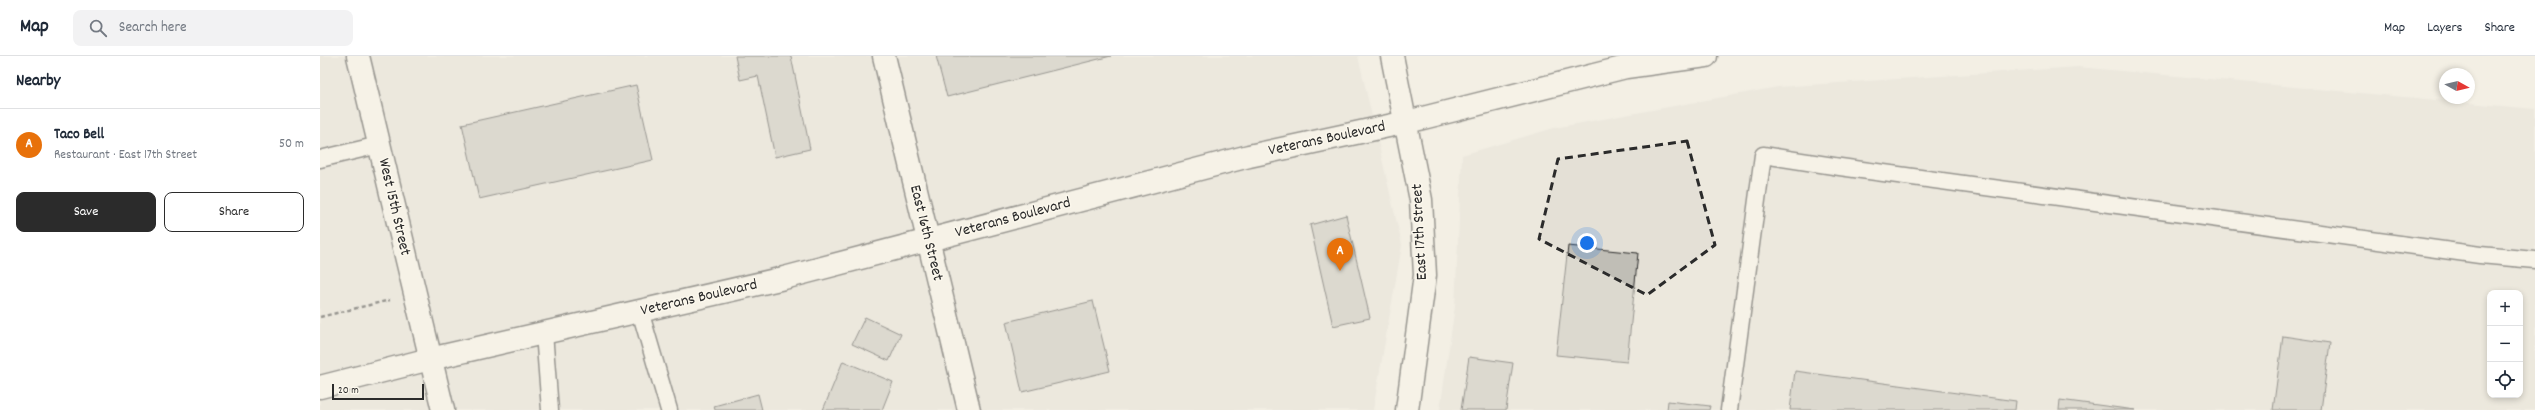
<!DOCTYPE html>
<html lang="en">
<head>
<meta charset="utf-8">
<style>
	:root { --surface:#fff; --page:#f2f2f3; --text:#1f2937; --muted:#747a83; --line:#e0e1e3; --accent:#2b2b2b }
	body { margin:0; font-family:Dekko,sans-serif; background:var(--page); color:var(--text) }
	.controls { position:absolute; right:12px; bottom:12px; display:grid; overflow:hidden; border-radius:8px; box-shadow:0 2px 6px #0003 }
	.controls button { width:36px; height:36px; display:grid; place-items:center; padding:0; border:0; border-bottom:1px solid var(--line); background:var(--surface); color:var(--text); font:20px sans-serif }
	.compass { position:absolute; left:2119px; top:12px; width:36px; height:36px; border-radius:50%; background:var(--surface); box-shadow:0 2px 6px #0003; rotate:98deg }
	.scale { position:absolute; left:12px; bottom:10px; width:92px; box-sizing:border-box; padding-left:4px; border:2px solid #2b2b2b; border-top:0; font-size:11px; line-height:14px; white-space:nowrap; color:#2b2b2b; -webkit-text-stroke:3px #fbf7ec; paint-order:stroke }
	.you { position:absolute; left:1267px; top:187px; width:14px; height:14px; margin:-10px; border:3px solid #fff; border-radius:50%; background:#1a73e8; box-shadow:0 0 0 6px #1a73e833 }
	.badge { display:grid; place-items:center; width:26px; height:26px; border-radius:50%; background:var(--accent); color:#fff; font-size:13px; font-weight:700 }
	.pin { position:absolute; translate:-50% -33px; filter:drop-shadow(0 1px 2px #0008) }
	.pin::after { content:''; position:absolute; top:21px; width:14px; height:12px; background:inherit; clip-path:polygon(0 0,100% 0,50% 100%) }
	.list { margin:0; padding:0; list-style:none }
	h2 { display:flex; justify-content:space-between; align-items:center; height:52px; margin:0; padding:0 16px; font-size:17px }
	h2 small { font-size:13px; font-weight:400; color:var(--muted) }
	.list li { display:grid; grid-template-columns:26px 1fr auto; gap:12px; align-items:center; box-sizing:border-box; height:72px; padding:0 16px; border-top:1px solid var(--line) }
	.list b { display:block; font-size:15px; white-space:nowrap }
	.list p { margin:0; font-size:13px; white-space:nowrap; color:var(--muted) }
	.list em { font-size:13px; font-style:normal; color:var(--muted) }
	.actions { display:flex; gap:8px; padding:12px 16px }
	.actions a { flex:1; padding:9px 0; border:1px solid var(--accent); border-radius:8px; text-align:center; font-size:14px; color:var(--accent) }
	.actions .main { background:var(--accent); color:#fff }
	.icon { flex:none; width:22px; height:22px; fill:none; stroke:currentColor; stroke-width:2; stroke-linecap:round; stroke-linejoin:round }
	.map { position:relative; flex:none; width:2215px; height:354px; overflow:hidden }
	header { display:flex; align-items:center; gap:24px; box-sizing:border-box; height:56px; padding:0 20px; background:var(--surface); border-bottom:1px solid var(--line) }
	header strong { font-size:19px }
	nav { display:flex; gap:22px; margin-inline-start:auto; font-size:14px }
	.search { width:280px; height:36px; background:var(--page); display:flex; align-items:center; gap:10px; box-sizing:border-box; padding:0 14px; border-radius:8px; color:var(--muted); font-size:15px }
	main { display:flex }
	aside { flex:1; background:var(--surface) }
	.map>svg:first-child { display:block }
	.built { fill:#e4e0d6; fill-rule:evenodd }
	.building { fill:#c0beb6; stroke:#2b2b2b }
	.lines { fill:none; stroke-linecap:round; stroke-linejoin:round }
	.service-casing { stroke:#2b2b2b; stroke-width:19 }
	.minor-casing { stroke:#2b2b2b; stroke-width:25 }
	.secondary-casing { stroke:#2b2b2b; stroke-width:25 }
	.primary-casing { stroke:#2b2b2b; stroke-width:25 }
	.path { stroke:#2b2b2b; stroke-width:2.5; stroke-dasharray:4 3; stroke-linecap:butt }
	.service { stroke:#fbf7ec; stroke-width:16 }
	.minor { stroke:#fbf7ec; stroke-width:22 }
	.secondary { stroke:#fbf7ec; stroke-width:22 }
	.primary { stroke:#fbf7ec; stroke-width:22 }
	.marked { fill:none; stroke:#2b2b2b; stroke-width:3; stroke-dasharray:8 5; stroke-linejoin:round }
	.labels { text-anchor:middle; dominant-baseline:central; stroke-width:3; stroke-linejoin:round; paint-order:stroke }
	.street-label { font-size:16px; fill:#2b2b2b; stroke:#fbf7ec }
</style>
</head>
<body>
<header>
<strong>Map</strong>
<div class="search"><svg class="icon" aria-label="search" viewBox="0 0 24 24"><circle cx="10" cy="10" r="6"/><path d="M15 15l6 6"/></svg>Search here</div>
<nav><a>Map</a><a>Layers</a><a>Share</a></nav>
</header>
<main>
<aside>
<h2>Nearby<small></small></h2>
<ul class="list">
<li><span class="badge" style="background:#e8710a">A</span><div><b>Taco Bell</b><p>Restaurant · East 17th Street</p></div><em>50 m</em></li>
</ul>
<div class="actions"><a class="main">Save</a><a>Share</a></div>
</aside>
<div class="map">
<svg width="2215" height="354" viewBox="0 0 2215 354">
	<rect width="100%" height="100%" fill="#f3efe4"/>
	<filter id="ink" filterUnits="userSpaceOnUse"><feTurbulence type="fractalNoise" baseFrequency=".025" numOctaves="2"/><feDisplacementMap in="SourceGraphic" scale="8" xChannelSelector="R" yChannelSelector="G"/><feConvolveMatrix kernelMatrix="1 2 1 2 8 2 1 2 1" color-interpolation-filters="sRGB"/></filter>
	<g filter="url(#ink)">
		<!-- built -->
		<g class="built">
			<path d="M0 0H1038L1082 189 1053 354H0Z"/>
			<path d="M1758 11 2215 53V354H1120L1135 250 1142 99 1234 72 1458 31ZM2170 237H2200V339H2170Z"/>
		</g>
		<!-- building -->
		<g class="building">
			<path d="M415 0H471L490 93 455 101 438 20 420 24Z"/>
			<path d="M616 0H791L627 41Z"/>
			<path d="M316 29 333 104 159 143 142 68Z"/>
			<path d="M1026 159 1050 262 1013 270 990 169Z"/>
			<path d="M1248 190 1318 197 1307 306 1236 299Z"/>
			<path d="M773 245 790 315 702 336 686 266Z"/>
			<path d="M545 261 581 278 569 305 532 288Z"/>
			<path d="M1963 280 2010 287 2001 354H1953Z"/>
			<path d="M1149 301 1193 307 1186 354H1141Z"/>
			<path d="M523 305 573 326 562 354H503Z"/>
			<path d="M1475 315 1696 345 1695 354H1470Z"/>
			<path d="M438 338 442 354H395L394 350Z"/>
			<path d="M1740 344 1815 354H1739Z"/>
			<path d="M1348 345 1390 350 1389 354H1347Z"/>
		</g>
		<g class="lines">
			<!-- service casing -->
			<g class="service-casing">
				<g id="service">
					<path d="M0 103 59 89"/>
					<path d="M320 255 349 354"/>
					<path d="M224 277 230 354"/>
					<path d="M1409 354 1443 99 1520 111 2160 199 2215 204"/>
				</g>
			</g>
			<!-- minor casing -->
			<g class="minor-casing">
				<g id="minor">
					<path d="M564 0 649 354"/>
					<path d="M1072 0 1101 144 1105 219 1087 354"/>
				</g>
			</g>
			<!-- secondary casing -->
			<g class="secondary-casing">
				<path id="secondary" d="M38 0 123 354"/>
			</g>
			<!-- primary casing -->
			<g class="primary-casing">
				<path id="primary" d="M0 331 110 303 464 222 929 100 1087 66 1306 11 1386 0"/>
			</g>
			<!-- path -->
			<path class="path" d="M0 261 70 244"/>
			<!-- service -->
			<use href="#service" class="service"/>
			<!-- minor -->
			<use href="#minor" class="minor"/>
			<!-- secondary -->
			<use href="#secondary" class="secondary"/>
			<!-- primary -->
			<use href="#primary" class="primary"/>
		</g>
	</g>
	<!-- marked area -->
	<path d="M0 0H2215V354H0ZM1367 85 1395 189 1327 239 1219 183 1238 103Z" fill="#f3efe4" fill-opacity=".55" fill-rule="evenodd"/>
	<path class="marked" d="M1367 85 1395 189 1327 239 1219 183 1238 103Z"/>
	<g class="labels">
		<!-- street labels -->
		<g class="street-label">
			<text transform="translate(1007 83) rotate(-12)">Veterans Boulevard</text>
			<text transform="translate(74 151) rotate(77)">West 15th Street</text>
			<text transform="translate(693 162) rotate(-15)">Veterans Boulevard</text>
			<text transform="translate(1100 176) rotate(-93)">East 17th Street</text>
			<text transform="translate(606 177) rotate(76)">East 16th Street</text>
			<text transform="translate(379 242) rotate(-13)">Veterans Boulevard</text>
		</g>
	</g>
</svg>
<div class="controls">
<button>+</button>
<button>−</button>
<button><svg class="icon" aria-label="locate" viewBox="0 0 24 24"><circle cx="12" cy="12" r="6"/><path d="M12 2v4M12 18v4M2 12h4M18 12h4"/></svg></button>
</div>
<svg class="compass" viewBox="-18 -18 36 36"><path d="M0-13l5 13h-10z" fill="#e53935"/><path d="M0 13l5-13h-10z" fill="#747a83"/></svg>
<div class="scale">20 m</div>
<div class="you"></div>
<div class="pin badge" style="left:1020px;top:215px;background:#e8710a">A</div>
</div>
</main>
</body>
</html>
